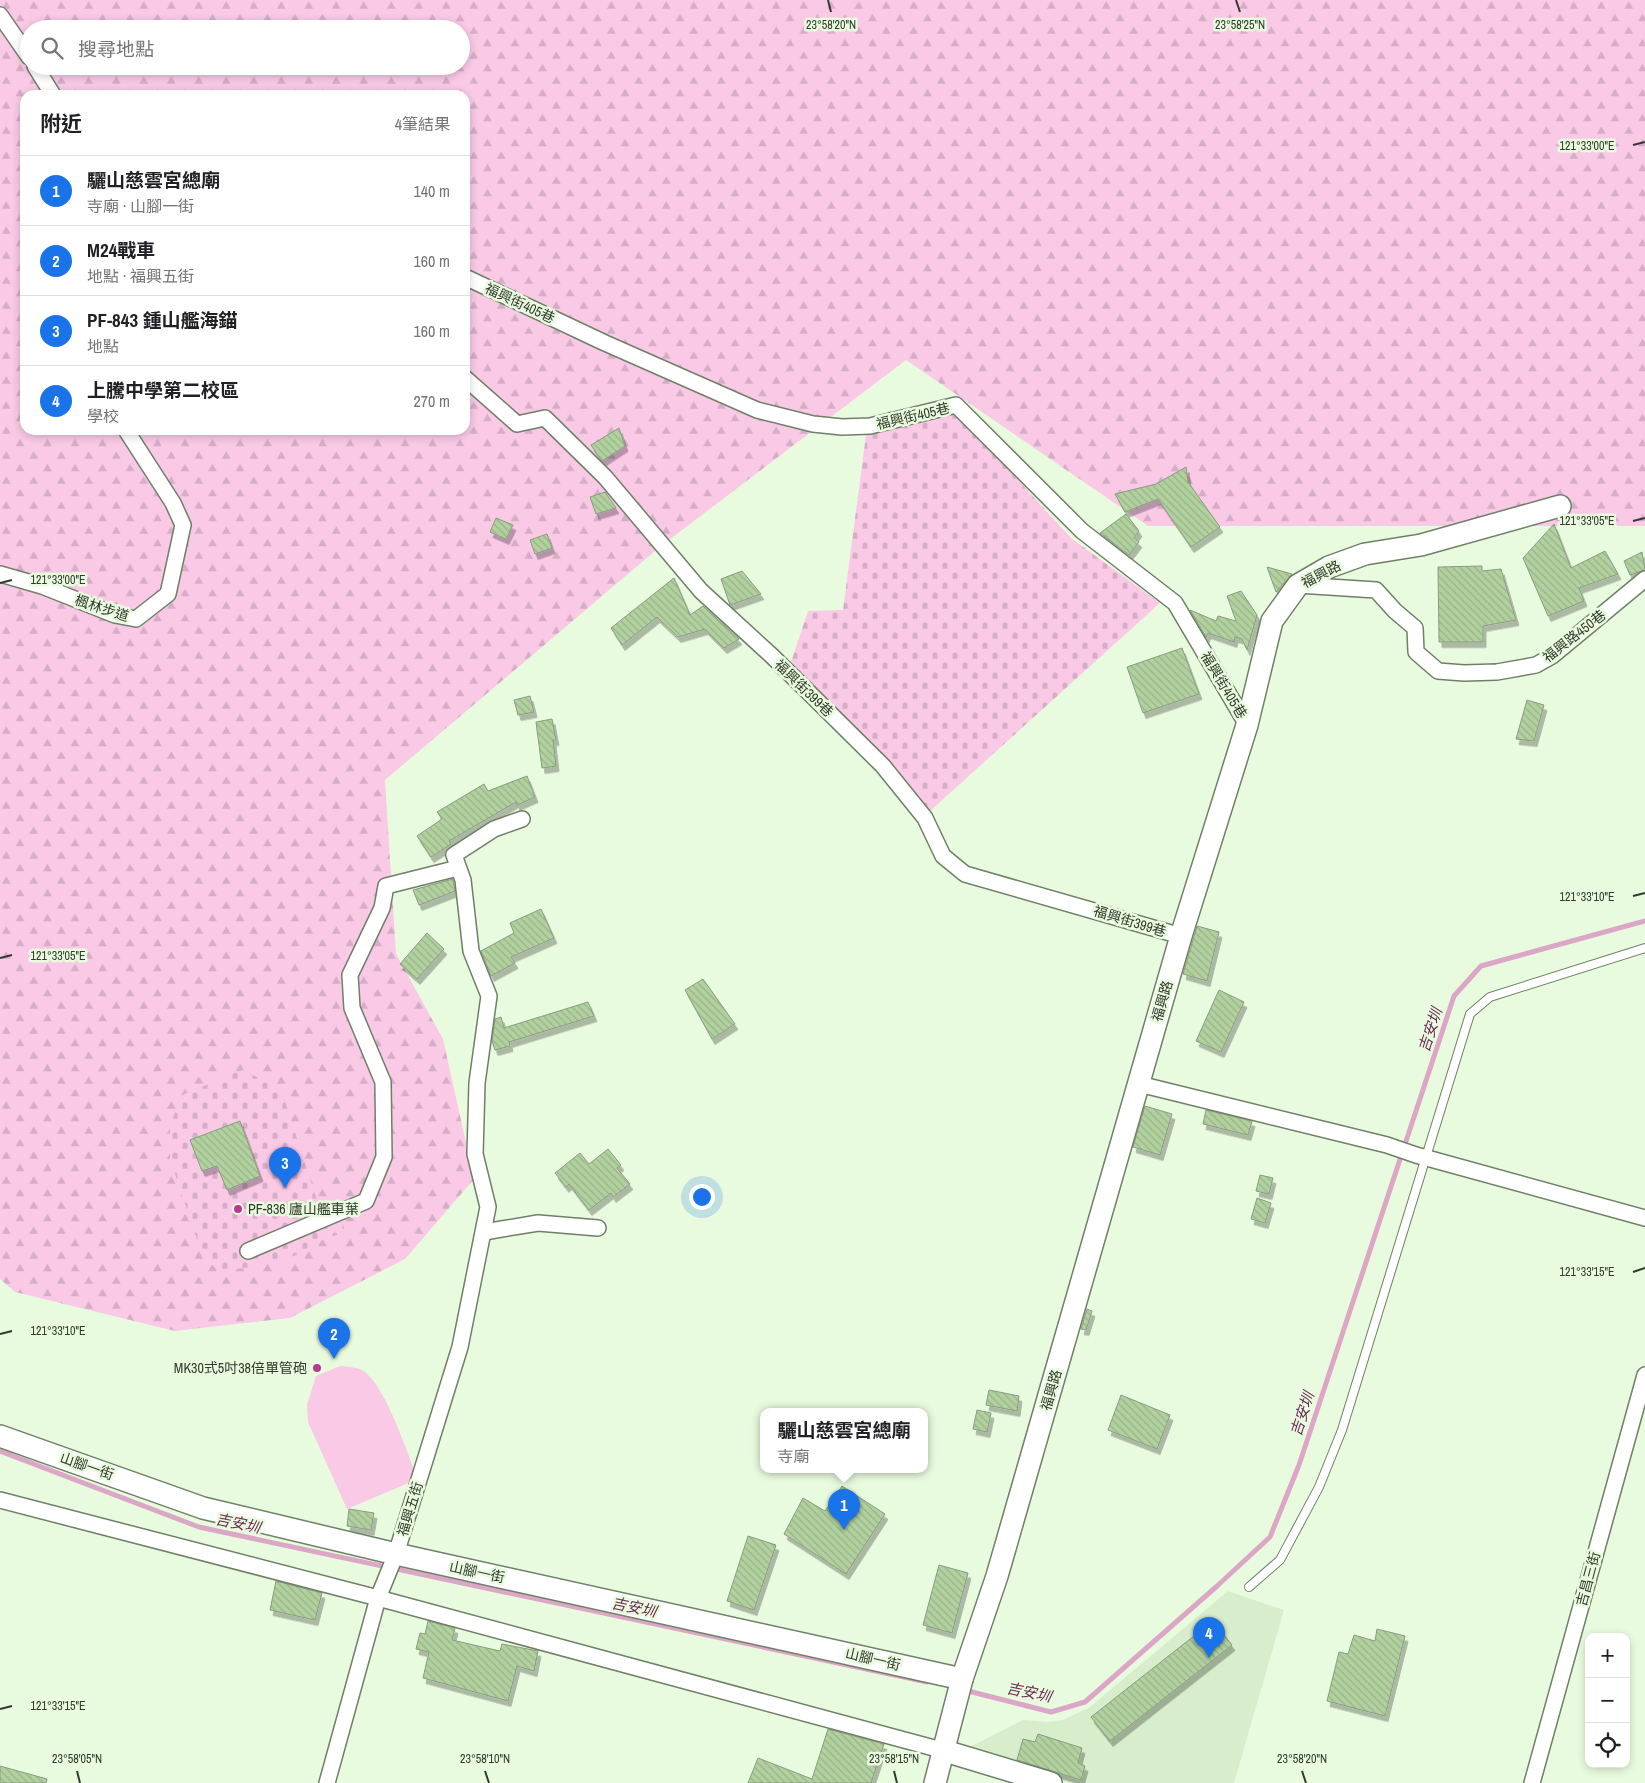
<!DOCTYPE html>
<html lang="zh-TW">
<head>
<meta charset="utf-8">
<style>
	:root { --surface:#fff; --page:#f6f6f6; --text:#202124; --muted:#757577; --line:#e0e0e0; --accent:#1a73e8 }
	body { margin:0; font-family:"Archivo Narrow","Noto Sans TC",sans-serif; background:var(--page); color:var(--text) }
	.controls { position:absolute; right:15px; bottom:15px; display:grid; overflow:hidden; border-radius:10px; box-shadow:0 2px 8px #0003 }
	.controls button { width:45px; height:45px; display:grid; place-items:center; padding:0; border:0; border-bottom:1px solid var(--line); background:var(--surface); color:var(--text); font:25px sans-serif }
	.you { position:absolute; left:701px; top:1196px; width:18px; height:18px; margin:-12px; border:4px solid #fff; border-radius:50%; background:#1a73e8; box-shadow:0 0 0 8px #1a73e833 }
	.badge { display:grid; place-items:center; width:32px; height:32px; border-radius:50%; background:var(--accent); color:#fff; font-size:16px; font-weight:700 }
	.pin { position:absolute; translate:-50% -41px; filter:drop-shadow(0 1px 2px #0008) }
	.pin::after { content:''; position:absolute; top:26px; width:18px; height:15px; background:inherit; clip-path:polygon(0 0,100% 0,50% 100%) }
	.popup { position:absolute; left:760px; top:1408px; width:168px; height:65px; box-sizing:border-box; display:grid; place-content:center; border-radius:10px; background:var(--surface); filter:drop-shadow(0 1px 4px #0005); font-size:16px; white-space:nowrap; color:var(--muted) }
	.popup b { font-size:19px; color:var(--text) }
	.popup::after { content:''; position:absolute; left:50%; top:100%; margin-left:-10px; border:10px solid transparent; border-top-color:var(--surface) }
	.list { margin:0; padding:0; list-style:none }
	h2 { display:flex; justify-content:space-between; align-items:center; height:65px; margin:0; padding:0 20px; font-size:21px }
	h2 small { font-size:16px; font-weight:400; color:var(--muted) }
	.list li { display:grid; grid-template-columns:32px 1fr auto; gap:15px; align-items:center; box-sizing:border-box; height:70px; padding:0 20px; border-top:1px solid var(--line) }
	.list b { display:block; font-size:19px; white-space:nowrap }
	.list p { margin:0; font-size:16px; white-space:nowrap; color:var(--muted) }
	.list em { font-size:16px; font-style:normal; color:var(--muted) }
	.icon { flex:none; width:28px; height:28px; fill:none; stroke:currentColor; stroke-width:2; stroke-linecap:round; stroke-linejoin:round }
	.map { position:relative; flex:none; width:1645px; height:1783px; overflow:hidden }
	.search { position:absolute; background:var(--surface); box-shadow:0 2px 8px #0003; left:20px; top:20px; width:450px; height:55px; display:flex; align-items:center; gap:12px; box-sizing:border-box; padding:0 18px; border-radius:28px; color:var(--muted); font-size:19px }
	.panel { position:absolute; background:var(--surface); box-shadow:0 2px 8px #0003; left:20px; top:90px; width:450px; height:345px; border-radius:15px }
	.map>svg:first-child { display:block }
	.built { fill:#d8edcc }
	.green { fill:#f9c9e6 }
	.forest { fill:url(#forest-firs); fill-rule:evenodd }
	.cemetery { fill:url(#cemetery-stones) }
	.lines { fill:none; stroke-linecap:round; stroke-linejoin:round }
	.stream { stroke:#dca6c7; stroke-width:5 }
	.building { fill:url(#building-back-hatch); stroke:#8a9b81; filter:url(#shadow) }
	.lane-casing { stroke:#707f67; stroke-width:10 }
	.street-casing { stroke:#707f67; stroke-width:18 }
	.secondary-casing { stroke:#707f67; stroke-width:24 }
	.lane { stroke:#fff; stroke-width:8 }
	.street { stroke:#fff; stroke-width:15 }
	.secondary { stroke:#fff; stroke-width:21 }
	.ticks { fill:none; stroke:#32392e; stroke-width:2 }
	.poi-dot { fill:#b43c91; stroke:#e9fbdf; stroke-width:2 }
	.labels { text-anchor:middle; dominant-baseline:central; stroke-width:5; stroke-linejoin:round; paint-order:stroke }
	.street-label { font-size:14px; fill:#32392e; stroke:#e9fbdf }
	.poi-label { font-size:14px; fill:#32392e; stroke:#e9fbdf; text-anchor:start }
	.water-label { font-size:15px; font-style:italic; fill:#6d2d58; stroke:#e9fbdf }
	.ticks-label { font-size:12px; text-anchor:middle; fill:#32392e; stroke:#e9fbdf; stroke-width:5; stroke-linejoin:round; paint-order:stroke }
</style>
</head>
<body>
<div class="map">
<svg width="1645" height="1783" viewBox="0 0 1645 1783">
	<defs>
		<pattern id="forest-firs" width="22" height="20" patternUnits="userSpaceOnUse" patternTransform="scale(1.25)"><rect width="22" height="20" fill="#f9c9e6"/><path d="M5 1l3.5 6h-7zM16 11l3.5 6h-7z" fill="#d6adc6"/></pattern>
		<pattern id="cemetery-stones" width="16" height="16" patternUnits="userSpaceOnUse" patternTransform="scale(1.25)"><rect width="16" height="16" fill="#f9c9e6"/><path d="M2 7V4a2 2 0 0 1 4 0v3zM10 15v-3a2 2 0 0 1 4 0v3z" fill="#d6adc6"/></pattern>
		<pattern id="building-back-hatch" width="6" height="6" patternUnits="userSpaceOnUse" patternTransform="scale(1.25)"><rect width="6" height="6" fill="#b1d19f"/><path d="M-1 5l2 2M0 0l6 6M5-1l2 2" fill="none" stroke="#99b489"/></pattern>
		<filter id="shadow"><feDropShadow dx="3" dy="5.5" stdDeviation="0" flood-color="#0004"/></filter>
	</defs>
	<rect width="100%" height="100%" fill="#e9fbdf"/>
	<!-- built -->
	<path class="built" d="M1228 1591 1284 1610 1234 1783H1070L956 1754 1023 1720 1048 1722 1063 1720 1090 1707Z"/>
	<!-- green -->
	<path class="green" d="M340 1366C349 1367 360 1367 366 1373 388 1392 406 1451 418 1479L347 1509 308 1422 307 1405 316 1376Z"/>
	<!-- forest -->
	<path class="forest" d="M0 0H1645V526H1148L906 360 661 546 385 780 396 954 443 1039 474 1179 405 1259 290 1318 175 1331 15 1292 0 1279ZM29 29H461V66H29ZM25 95H465V430H25Z"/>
	<!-- cemetery -->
	<g class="cemetery">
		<path d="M953 414 961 418 1071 538 1160 603 929 812 790 665 808 611 843 610 866 435 937 416Z"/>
		<path d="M242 1070 281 1089 321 1213 335 1209 346 1232C337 1235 325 1238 316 1243 288 1260 280 1267 247 1256L250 1267 222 1271 204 1260 170 1159V1128L180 1096Z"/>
	</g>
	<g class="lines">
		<!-- stream -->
		<g class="stream">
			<path d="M0 1451 199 1527 927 1682"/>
			<path d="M964 1690 1051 1712 1085 1702 1216 1587 1270 1537 1299 1465 1454 996 1481 966 1645 921"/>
		</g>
	</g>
	<!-- building -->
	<g class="building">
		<path d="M619 428 625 446 602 461 591 445Z"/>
		<path d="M1186 467 1188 482 1220 527 1191 547 1158 499 1125 512 1115 494 1156 484Z"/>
		<path d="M605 492 616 508 596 514 590 497Z"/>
		<path d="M1126 514 1139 531 1134 538 1139 542 1129 555 1100 533Z"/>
		<path d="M496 518 513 525 506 539 490 532Z"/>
		<path d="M1554 524 1571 568 1605 551 1618 574 1579 588 1584 601 1548 616 1523 558Z"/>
		<path d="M547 534 552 548 535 554 530 540Z"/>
		<path d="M1642 552 1645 570 1630 575 1624 561Z"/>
		<path d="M1482 566V571L1501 569 1516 620 1483 626V642H1439L1438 567Z"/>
		<path d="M1267 567 1292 574 1276 592Z"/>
		<path d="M742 571 761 594 730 605 721 579Z"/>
		<path d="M674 578 690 615 703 606 739 639 724 648 705 629 678 637 657 617 622 645 611 628Z"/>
		<path d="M1241 591 1257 615 1247 650 1242 639 1235 637 1234 642 1208 633 1206 637 1190 610 1216 621 1218 616 1236 621 1227 596Z"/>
		<path d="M1182 648 1199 694 1143 713 1127 667Z"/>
		<path d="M530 696 534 712 518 715 514 700Z"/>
		<path d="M1527 700 1544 705 1534 741 1516 739Z"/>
		<path d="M552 719 556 740H553L556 766 542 768 536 722Z"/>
		<path d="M527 776 535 797 517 805 516 802 449 841 451 844 431 857 417 836 442 819 437 812 484 784 488 791Z"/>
		<path d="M453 879 455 891 419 905 413 890Z"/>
		<path d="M541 909 554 938 511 957 515 963 491 976 481 951 514 933 510 923Z"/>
		<path d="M1197 926 1219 932 1207 981 1183 974Z"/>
		<path d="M427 933 444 949 417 979 400 964Z"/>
		<path d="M703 979 735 1024 712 1039 685 990Z"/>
		<path d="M1219 990 1244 1002 1221 1052 1196 1041Z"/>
		<path d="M588 1002 594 1016 509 1042 510 1046 495 1050 492 1041 495 1019 501 1017 504 1028Z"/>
		<path d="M1145 1106 1172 1114 1160 1155 1133 1147Z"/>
		<path d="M1206 1110 1252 1121 1248 1135 1203 1124Z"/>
		<path d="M240 1121 260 1176 227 1190 217 1166 202 1171 190 1140Z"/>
		<path d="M608 1149 621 1165 617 1168 630 1184 613 1197 611 1193 589 1210 569 1184 566 1187 555 1173 580 1153 589 1164Z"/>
		<path d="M1260 1175 1273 1178 1269 1194 1256 1191Z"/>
		<path d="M1257 1198 1271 1203 1265 1223 1251 1219Z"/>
		<path d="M1087 1309 1092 1311 1086 1330 1081 1329Z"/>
		<path d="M989 1390 1019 1396 1017 1411 986 1405Z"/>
		<path d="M1121 1395 1170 1415 1157 1449 1108 1430Z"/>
		<path d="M977 1410 991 1413 987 1432 973 1429Z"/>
		<path d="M842 1486 885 1514 846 1574 784 1534 803 1498 825 1511Z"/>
		<path d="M349 1509 374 1513 371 1530 347 1526Z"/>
		<path d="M748 1536 776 1545 754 1610 727 1601Z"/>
		<path d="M939 1565 968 1573 952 1633 923 1625Z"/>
		<path d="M276 1581 322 1593 315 1620 270 1610Z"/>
		<path d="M428 1621 455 1628 452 1640 500 1651 502 1644 538 1651 534 1671 517 1666 508 1701 423 1678 429 1652 416 1649 420 1633 425 1634Z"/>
		<path d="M1213 1621 1232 1645 1110 1741 1091 1717Z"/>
		<path d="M1377 1629 1405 1636 1385 1716 1327 1701 1339 1652 1348 1654 1354 1635 1375 1641Z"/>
		<path d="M828 1729 884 1744 871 1783H748L758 1758 812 1779Z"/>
		<path d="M1038 1734 1082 1748 1078 1763 1085 1766 1081 1780 1017 1760 1023 1739 1035 1742Z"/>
		<path d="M0 1766 47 1779 46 1783H0Z"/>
	</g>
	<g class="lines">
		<!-- lane casing -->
		<g class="lane-casing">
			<path id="lane" d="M1249 1587 1280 1560 1319 1487 1342 1430 1470 1014 1490 997 1645 948"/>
		</g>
		<!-- street casing -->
		<g class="street-casing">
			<g id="street">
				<path d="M0 15 29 57"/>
				<path d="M35 66 53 95"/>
				<path d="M465 277 605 343 757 410 813 424 842 427 870 426 956 405 1082 531 1175 603 1247 725"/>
				<path d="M465 378 517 424 545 418 605 477 701 591 772 656 883 766 925 818 943 856 965 874 1181 936"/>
				<path d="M0 574 42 586 115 615 136 619 168 594 183 525 173 503 126 430"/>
				<path d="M1298 585 1376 590 1395 611 1415 628 1416 652 1438 671 1464 673 1497 672 1536 665 1552 656 1645 579"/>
				<path d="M1139 1084 1387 1145 1416 1155 1645 1218"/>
				<path d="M484 1232 538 1223 598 1228"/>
				<path d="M248 1251 366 1201 384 1157 383 1082 352 1008 350 975 382 908 386 886 458 868"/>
				<path d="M0 1500 378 1598 945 1751"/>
				<path d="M327 1783 378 1598 396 1554 460 1347 488 1207 475 1154 477 1083 489 996 471 951 463 880 454 855 494 829 522 819"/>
				<path d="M1532 1783 1645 1375"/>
			</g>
		</g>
		<!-- secondary casing -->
		<g class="secondary-casing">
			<g id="secondary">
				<path d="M0 1436 203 1508 396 1554 962 1679"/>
				<path d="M945 1751 1051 1783"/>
				<path d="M935 1783 962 1679 997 1576 1181 936 1247 725 1272 621 1298 585 1329 567 1365 554 1421 545 1560 506"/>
			</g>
		</g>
		<!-- lane -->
		<use href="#lane" class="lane"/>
		<!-- street -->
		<use href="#street" class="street"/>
		<!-- secondary -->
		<use href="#secondary" class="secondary"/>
	</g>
	<!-- ticks -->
	<path class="ticks" d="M828 0 831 12M1236 0 1240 12M1633 145 1645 142M1633 521 1645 518M0 583 12 580M1633 896 1645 893M0 958 12 955M1633 1272 1645 1268M0 1334 12 1331M0 1709 12 1706M77 1771 80 1783M485 1771 489 1783M894 1771 897 1783M1302 1771 1306 1783"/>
	<!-- markers -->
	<g class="poi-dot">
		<circle cx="238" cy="1209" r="5"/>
		<circle cx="317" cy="1368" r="5"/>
	</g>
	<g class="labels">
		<!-- street labels -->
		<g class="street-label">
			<text transform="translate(520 303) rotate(25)">福興街405巷</text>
			<text transform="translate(913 416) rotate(-13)">福興街405巷</text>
			<text transform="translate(1321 574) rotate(-28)">福興路</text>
			<text transform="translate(102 608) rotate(18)">楓林步道</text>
			<text transform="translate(1574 636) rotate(-38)">福興路450巷</text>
			<text transform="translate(1224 685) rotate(59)">福興街405巷</text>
			<text transform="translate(804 688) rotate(44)">福興街399巷</text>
			<text transform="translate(1130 921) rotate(17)">福興街399巷</text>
			<text transform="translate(1162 1001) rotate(-74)">福興路</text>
			<text transform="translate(1051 1390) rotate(-74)">福興路</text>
			<text transform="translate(87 1466) rotate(19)">山腳一街</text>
			<text transform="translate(410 1509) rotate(-73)">福興五街</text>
			<text transform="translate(477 1572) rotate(12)">山腳一街</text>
			<text transform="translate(1588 1579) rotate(-75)">吉昌三街</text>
			<text transform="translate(873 1659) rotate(13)">山腳一街</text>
		</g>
		<!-- poi labels -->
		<g class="poi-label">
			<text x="248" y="1209">PF-836 廬山艦車葉</text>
			<text x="307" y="1368" text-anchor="end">MK30式5吋38倍單管砲</text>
		</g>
		<!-- water labels -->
		<g class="water-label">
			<text transform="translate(1430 1030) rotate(-72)">吉安圳</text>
			<text transform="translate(1302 1414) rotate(-72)">吉安圳</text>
			<text transform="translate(238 1523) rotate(12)">吉安圳</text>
			<text transform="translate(634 1607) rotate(12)">吉安圳</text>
			<text transform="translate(1029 1692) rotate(12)">吉安圳</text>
		</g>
	</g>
	<g class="ticks-label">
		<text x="831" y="29">23°58'20"N</text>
		<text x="1240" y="29">23°58'25"N</text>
		<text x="1587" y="150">121°33'00"E</text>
		<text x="1587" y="525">121°33'05"E</text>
		<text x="58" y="584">121°33'00"E</text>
		<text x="1587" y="901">121°33'10"E</text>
		<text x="58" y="960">121°33'05"E</text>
		<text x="1587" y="1276">121°33'15"E</text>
		<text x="58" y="1335">121°33'10"E</text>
		<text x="58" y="1710">121°33'15"E</text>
		<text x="77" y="1763">23°58'05"N</text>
		<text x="485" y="1763">23°58'10"N</text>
		<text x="894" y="1763">23°58'15"N</text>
		<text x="1302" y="1763">23°58'20"N</text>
	</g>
</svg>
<div class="controls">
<button>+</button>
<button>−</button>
<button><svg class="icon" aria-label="locate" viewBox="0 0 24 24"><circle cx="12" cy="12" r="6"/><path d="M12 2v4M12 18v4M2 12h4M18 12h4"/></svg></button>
</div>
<div class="you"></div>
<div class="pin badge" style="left:844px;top:1530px">1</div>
<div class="popup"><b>驪山慈雲宮總廟</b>寺廟</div>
<div class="pin badge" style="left:334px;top:1359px">2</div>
<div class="pin badge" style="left:285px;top:1188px">3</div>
<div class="pin badge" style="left:1209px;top:1658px">4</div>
<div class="search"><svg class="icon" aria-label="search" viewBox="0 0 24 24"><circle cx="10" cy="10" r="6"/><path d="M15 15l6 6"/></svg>搜尋地點</div>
<section class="panel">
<h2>附近<small>4筆結果</small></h2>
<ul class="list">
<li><span class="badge">1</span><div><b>驪山慈雲宮總廟</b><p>寺廟 · 山腳一街</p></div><em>140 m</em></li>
<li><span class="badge">2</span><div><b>M24戰車</b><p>地點 · 福興五街</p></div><em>160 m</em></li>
<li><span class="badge">3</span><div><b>PF-843 鍾山艦海錨</b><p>地點</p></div><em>160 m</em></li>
<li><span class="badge">4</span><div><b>上騰中學第二校區</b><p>學校</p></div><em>270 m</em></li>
</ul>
</section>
</div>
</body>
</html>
